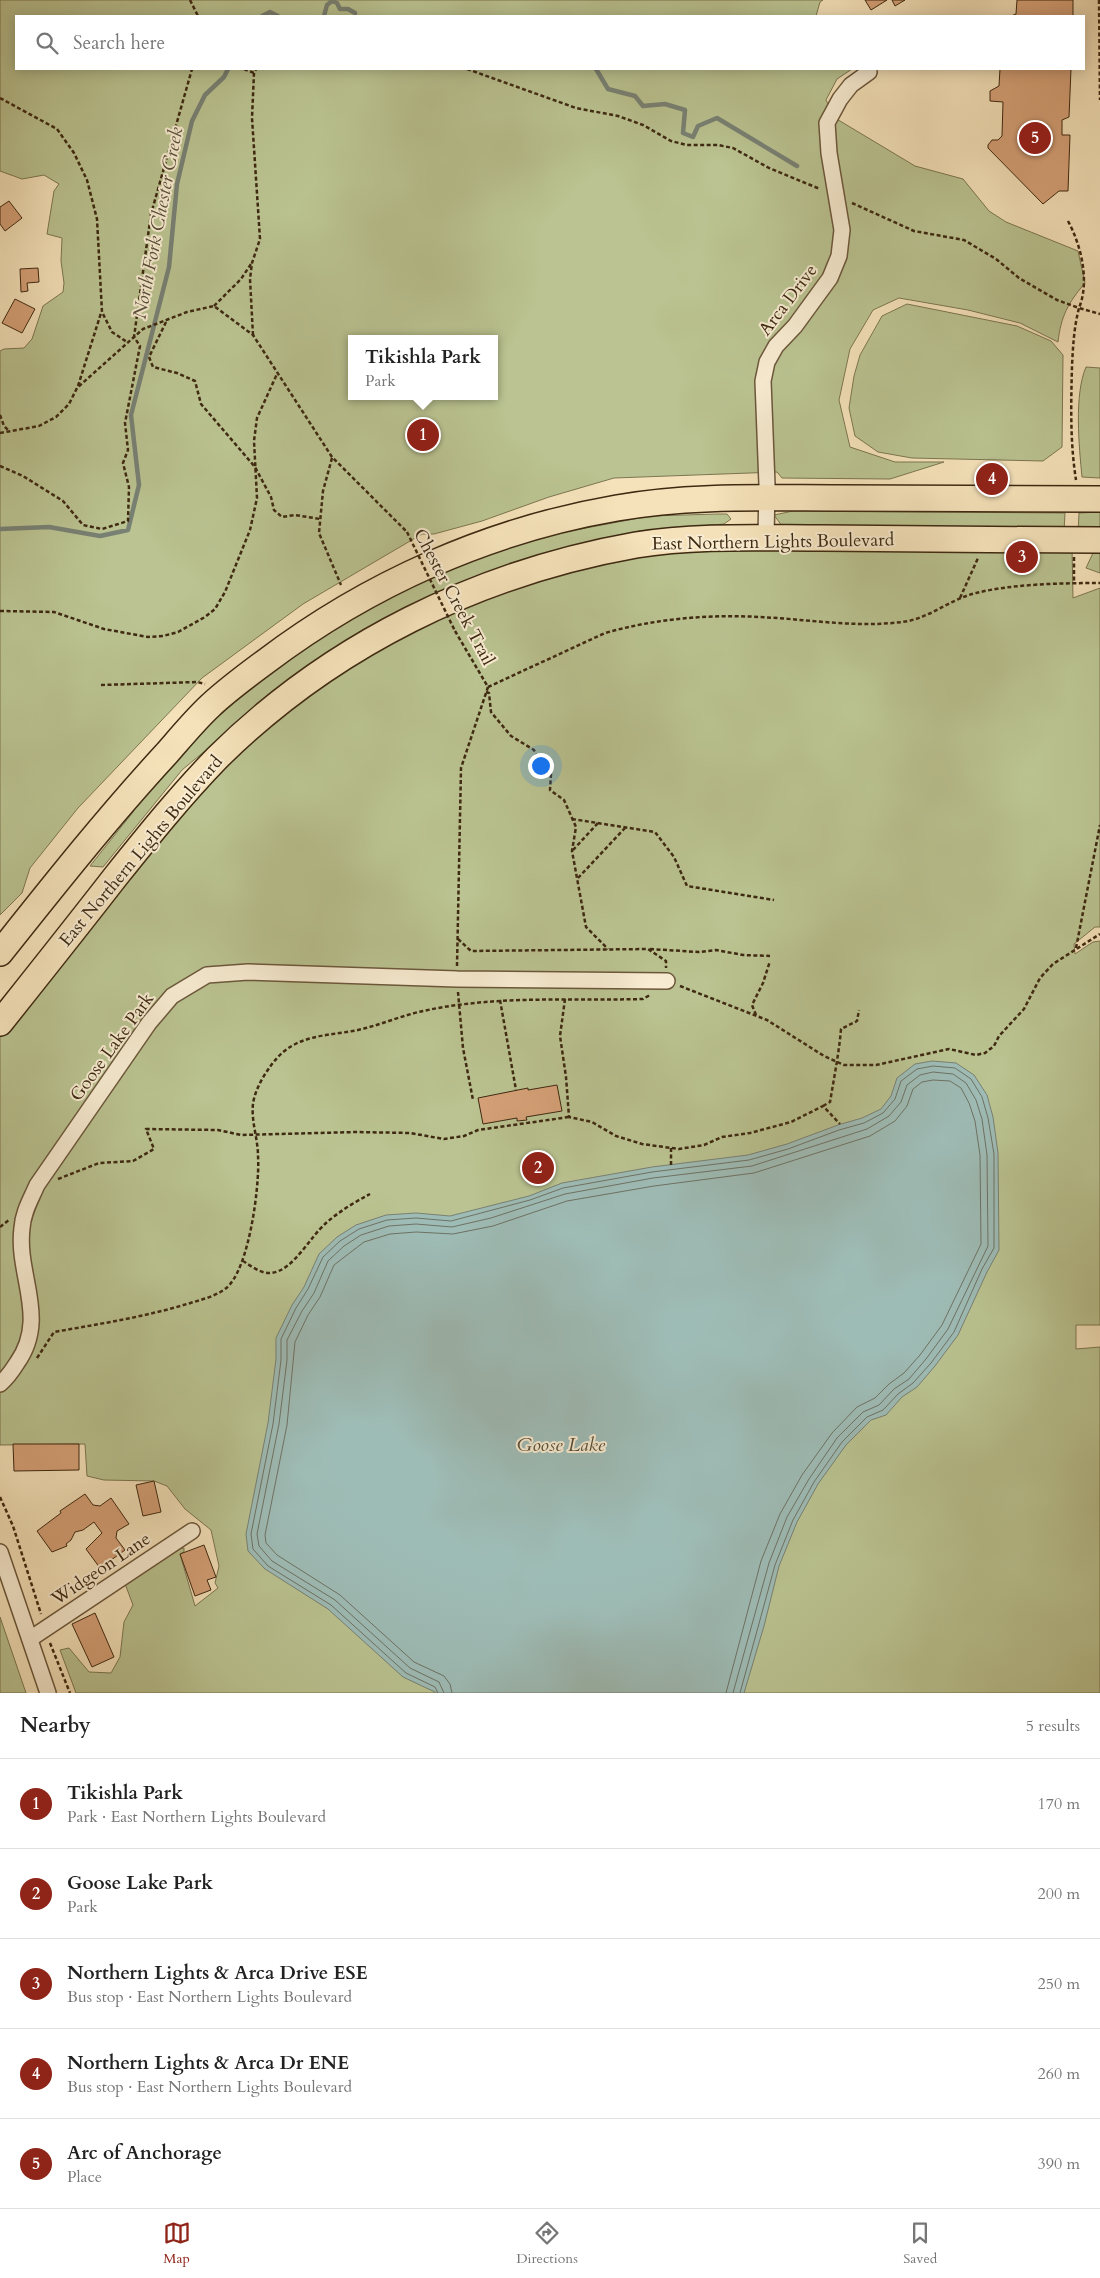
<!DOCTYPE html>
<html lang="en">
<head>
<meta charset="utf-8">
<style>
	:root { --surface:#fff; --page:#f2f2f2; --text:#222; --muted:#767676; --line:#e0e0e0; --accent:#8f2418 }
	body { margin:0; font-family:Cardo,serif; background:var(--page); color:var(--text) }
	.you { position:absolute; left:540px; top:765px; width:18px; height:18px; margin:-12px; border:4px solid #fff; border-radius:50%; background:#1a73e8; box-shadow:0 0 0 8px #1a73e833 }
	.badge { display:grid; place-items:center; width:32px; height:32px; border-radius:50%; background:var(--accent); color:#fff; font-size:16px; font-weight:700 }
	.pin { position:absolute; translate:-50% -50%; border:2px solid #fff; box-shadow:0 1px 5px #0006 }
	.popup { position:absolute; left:348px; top:335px; width:150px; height:65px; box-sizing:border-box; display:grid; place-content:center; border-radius:0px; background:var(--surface); filter:drop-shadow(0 1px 4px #0005); font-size:16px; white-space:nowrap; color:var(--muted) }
	.popup b { font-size:19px; color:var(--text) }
	.popup::after { content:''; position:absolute; left:50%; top:100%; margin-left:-10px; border:10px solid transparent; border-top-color:var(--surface) }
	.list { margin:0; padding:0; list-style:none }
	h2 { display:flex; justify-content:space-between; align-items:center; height:65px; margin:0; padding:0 20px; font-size:21px }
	h2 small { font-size:16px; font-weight:400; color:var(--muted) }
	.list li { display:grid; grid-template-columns:32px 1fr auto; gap:15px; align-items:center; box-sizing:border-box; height:90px; padding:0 20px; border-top:1px solid var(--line) }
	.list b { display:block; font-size:19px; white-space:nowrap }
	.list p { margin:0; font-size:16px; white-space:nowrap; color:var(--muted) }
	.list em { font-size:16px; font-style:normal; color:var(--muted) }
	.icon { flex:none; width:28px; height:28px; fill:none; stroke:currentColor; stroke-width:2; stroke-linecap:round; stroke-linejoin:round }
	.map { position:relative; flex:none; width:1100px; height:1693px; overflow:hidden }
	.search { position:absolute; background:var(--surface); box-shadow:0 2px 12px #0003; left:15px; right:15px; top:15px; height:55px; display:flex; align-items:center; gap:12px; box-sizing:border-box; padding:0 18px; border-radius:0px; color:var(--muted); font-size:19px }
	.sheet { height:515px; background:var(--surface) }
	nav { display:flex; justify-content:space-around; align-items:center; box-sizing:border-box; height:70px; border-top:1px solid var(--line); background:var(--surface); font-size:14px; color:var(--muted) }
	nav a { display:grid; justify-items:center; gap:2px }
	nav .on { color:var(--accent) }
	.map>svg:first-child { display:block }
	.green { fill:#bac391; stroke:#7c7651; fill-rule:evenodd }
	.water { fill:#9ebcb6; stroke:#788174 }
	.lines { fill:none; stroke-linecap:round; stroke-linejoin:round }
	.shore { stroke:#6e7264; stroke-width:1 }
	.stream { stroke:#788174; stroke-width:4.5 }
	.building { fill:#d6a178; stroke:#3e2911 }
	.minor-casing { stroke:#6c573b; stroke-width:18 }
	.primary-casing { stroke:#3e2911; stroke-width:28 }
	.path { stroke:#3e2911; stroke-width:2.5; stroke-dasharray:4 2.5; stroke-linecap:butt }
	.minor { stroke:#f8ecd2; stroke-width:15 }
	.primary { stroke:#f5e2ba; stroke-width:25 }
	.path-bridge { stroke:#3e2911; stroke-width:2.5; stroke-dasharray:4 2.5; stroke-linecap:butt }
	.labels { text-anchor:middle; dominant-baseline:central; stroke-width:4; stroke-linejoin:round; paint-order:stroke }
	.street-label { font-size:18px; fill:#3e2911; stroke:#f8ecd2 }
	.water-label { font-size:19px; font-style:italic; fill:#564e3a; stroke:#f8ecd2 }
</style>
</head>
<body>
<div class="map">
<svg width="1100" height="1693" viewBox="0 0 1100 1693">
	<rect width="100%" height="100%" fill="#f5e2ba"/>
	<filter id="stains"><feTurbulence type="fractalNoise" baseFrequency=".004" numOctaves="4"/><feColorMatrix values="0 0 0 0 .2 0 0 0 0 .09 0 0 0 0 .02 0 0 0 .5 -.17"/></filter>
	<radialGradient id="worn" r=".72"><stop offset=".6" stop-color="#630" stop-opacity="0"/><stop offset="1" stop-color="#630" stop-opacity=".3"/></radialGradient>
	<!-- green -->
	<g class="green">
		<path d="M0 0H823L820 2 816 16H16V69H852L837 79 826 100 835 118 915 166 963 179 989 211 1006 222 1078 251 1085 283C1068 303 1061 316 1058 342L1020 323 968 310 899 298 873 310 850 349 839 400 850 447 895 462H944L890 479 782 478 777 472 614 478 549 497 482 521 434 534H422L303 604 202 678 78 808 30 868 22 893 0 915V351L4 349 24 348 32 339 43 306 63 292 64 283 61 261 62 238 47 234 54 191 59 184 44 175 22 179 0 171ZM352 339H494V396H352Z"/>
		<path d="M907 304 1017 326 1051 341 1063 355 1062 447 1043 461 912 458 878 452 855 436 849 408 854 376 860 355 882 316Z"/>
		<path d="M1086 367 1100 368V478L1082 477C1079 446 1074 395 1086 367Z"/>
		<path d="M793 511 1065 513 1064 531 782 526 774 515Z"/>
		<path d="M1100 512V533L1078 534 1079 513Z"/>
		<path d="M718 514H727L731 519 724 524 639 531 540 560 254 710 182 770 103 867 90 866 133 812 142 789 218 711 273 668 396 590 498 550 559 533 650 516Z"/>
		<path d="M1072 548 1073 598 1100 588V927H1095L1074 944 1075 954 1093 942 1100 941V1325H1076V1349L1100 1347V1693H76L60 1650 69 1648 89 1672 111 1673 120 1657 124 1622 133 1605 124 1581 172 1550 184 1548V1552L180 1554 195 1606 218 1588 215 1583 219 1566 211 1530 185 1509 167 1486 154 1481 104 1480 87 1476 85 1444 0 1445V1032L173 815 261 726 408 627 569 569 674 549Z"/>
		<path d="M1093 553H1100V573L1086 568Z"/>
		<path d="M0 1617 26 1693H0Z"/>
	</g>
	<!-- water -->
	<path class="water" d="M932 1061 956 1063 974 1075 987 1095 993 1117 998 1153 999 1250 987 1272 958 1335 935 1366 917 1387 902 1397 886 1415 871 1420 846 1445 818 1484 797 1522 779 1566 764 1626 744 1693H437L403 1677 328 1609 265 1569 248 1551 246 1534 268 1423 276 1359V1338L292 1305 304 1287 319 1254 337 1237 356 1225 386 1215 416 1213 450 1216 529 1196 562 1183 652 1167 748 1155 787 1144 838 1125 862 1118 881 1109 891 1096 897 1078 915 1064Z"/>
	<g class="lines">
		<!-- shore -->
		<g class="shore">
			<path d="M438 1693 435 1687 406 1673 331 1605 268 1566 253 1549 251 1534 273 1424 281 1360V1339L296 1308 308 1289 323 1257 340 1241 359 1229 387 1220 416 1218 451 1221 530 1200 563 1188 652 1172 749 1160 788 1149 839 1130 864 1123 883 1113 895 1099 901 1081 917 1069 933 1066 955 1068 971 1079 982 1097 988 1118 994 1154V1248L982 1269 954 1332 931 1363 913 1383 898 1394 883 1410 867 1417 842 1442 814 1482 793 1520 775 1565 740 1693"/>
			<path d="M444 1693 439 1682 410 1668 335 1600 272 1561 259 1546 257 1534 279 1424 287 1360V1340L302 1311 314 1293 328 1261 344 1246 361 1235 389 1226 416 1224 452 1227 491 1218 565 1194 653 1178 752 1166 867 1129 889 1116 901 1102 907 1085 920 1075 933 1072 953 1074 966 1083 976 1100 982 1119 987 1155 988 1246 948 1329 926 1359 909 1379 894 1389 879 1405 863 1412 837 1438 809 1479 787 1517 769 1563 733 1693"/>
			<path d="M452 1693 450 1684 444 1676 414 1662 340 1595 277 1555 266 1543 265 1535 287 1425 295 1342 308 1315 320 1297 334 1265 364 1242 390 1234 416 1232 453 1234 493 1226 567 1201 654 1186 754 1173 870 1136 895 1121 907 1106 913 1089 922 1082 933 1080 950 1081 961 1088 969 1103 975 1121 980 1155 981 1244 942 1325 920 1355 904 1373 889 1384 875 1398 857 1407 832 1433 802 1475 780 1514 761 1561 726 1693"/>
		</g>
		<!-- stream -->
		<g class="stream">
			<path d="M262 16 270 12 278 16"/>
			<path d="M324 16 327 5 332 1 337 3 340 9H348L355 13 354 16"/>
			<path d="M596 69 608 89 635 96 643 106 665 104 685 110 683 133 693 137 698 126 717 118 797 166"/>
			<path d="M0 529 49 527 100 536 128 530 139 485 131 415 169 267 177 184 192 121 205 95 224 77 228 69"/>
		</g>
	</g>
	<!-- building -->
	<g class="building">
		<path d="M865 0H887L871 10Z"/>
		<path d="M892 0H905L895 6Z"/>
		<path d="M1017 0H1073V16H1011L1016 14Z"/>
		<path d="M1000 69H1071L1069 117 1062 120V135H1070L1068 191H1059L1043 204 988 148V145L992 140H998L1002 136 1003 102 990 101V91L999 86Z"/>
		<path d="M9 201 22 218 5 231 0 224V207Z"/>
		<path d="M38 268 39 282 27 283 28 291 21 292 20 269Z"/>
		<path d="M15 299 35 309 22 333 2 323Z"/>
		<path d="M557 1085 562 1111 526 1117 527 1120 517 1121V1118L483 1124 478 1098 528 1088V1090Z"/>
		<path d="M13 1444H79V1470L14 1471Z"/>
		<path d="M154 1481 161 1512 143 1516 136 1485Z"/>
		<path d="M85 1494 93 1505 100 1506 111 1498 129 1524 117 1531 116 1538 125 1550 100 1568 86 1549 102 1533 94 1522 83 1530 75 1532 71 1540 66 1544 67 1546 52 1552 37 1531 61 1513 60 1511Z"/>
		<path d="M204 1545 216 1577 207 1580 211 1590 195 1596 180 1554Z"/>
		<path d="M95 1613 114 1657 92 1667 72 1624Z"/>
	</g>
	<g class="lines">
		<!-- minor casing -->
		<g class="minor-casing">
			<g id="minor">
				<path d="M766 538 767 485 763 381 767 362 776 346 795 326 830 278 839 256 842 230 829 153 827 123 840 99 851 85 869 72"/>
				<path d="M0 1384C7 1378 12 1371 17 1363 49 1318 16 1275 22 1228 23 1212 31 1199 37 1185L149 1023 172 996 207 975 248 972 457 979 667 981"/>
				<path d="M0 1552 48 1693"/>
				<path d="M30 1639 192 1531"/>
			</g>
		</g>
		<!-- primary casing -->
		<g class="primary-casing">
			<g id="primary">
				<path d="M0 953C54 885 108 817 167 753 181 737 195 720 210 706 227 690 246 676 265 662 368 584 489 530 617 508 690 495 765 498 839 498 926 498 1013 499 1100 499"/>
				<path d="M0 1023C39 974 78 925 116 876 148 836 181 795 217 758 331 645 478 573 636 545 696 535 761 538 823 538 915 539 1008 540 1100 540"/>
			</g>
		</g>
		<!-- path -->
		<g class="path">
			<path d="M190 0 198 16"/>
			<path d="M1099 0 1100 100"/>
			<path d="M244 69 254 73"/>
			<path d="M467 69 576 108 618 116 643 125 671 141 687 145H718L733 148 769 168 820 189"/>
			<path d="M0 98 57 129 74 153 87 180 97 219 102 312 112 332 127 342"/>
			<path d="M852 203 914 231 964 240 996 259 1019 278 1057 300 1079 308C1074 327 1073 346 1072 366 1071 404 1070 442 1076 480"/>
			<path d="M1068 221C1081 245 1090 281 1079 308L1100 314"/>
			<path d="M214 306 241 279 251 264"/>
			<path d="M166 322 149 357 153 367 177 373 195 381 201 404 255 467 271 497 274 510 282 517 295 515 320 519"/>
			<path d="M253 335 250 279 252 263 260 239 252 118 254 73 256 69"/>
			<path d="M78 386 101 313"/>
			<path d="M0 415 4 426 9 431"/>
			<path d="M0 433 39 426 56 417 69 404 77 388 143 329 187 312 214 306 253 335 332 457 407 532"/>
			<path d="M332 458 323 491 319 533 341 585"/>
			<path d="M0 466 23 476 63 501 83 525 102 529 128 521 129 487 123 463 128 450 125 423 140 346 134 337 151 214 192 69"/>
			<path d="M1074 557V583"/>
			<path d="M960 598 978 558"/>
			<path d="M0 611 54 612 104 629 148 637 163 636 178 632 205 617 215 609 225 592 250 530 257 498 254 441 257 418 277 374"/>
			<path d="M455 631 488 687"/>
			<path d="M101 685 197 682 205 684"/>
			<path d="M488 687 605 633C654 619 708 614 759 617 806 619 855 628 902 622 929 619 950 599 976 593 1012 584 1062 583 1100 583"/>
			<path d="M486 692 489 693 491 712 511 736 534 750 542 767 551 774 550 790 564 800 576 827 572 851 586 927 608 949"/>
			<path d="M572 819 655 832 674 857 687 886 774 900"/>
			<path d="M573 850 598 823"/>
			<path d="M578 878 625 828"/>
			<path d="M458 939 471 951 648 949 666 961V968"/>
			<path d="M1076 948 1100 825"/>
			<path d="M650 949 699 952 716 950 743 955 770 956"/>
			<path d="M457 966 461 768 488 687"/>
			<path d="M680 986 767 1020 824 1056 844 1065H876L949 1049 976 1055 985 1053 994 1046 999 1036 1024 1009 1040 978 1053 964 1100 934"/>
			<path d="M458 992 463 1048 473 1100"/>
			<path d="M565 999 560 1036 566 1077 569 1117 592 1122 616 1136 642 1144 679 1149 704 1145 722 1137 750 1133 791 1122 823 1106 840 1124"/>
			<path d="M500 1000 516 1090"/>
			<path d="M756 1015 752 1005 763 983 770 961"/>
			<path d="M823 1106 830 1102C834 1078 839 1053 841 1029L857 1021 859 1010"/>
			<path d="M671 1165V1148"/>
			<path d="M58 1179 99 1163 133 1161 154 1149 146 1129 218 1130 241 1135 356 1132 410 1133 444 1139 464 1136 478 1130 569 1117"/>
			<path d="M0 1227 9 1220"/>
			<path d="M243 1261C251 1266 261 1274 271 1273 293 1271 310 1237 325 1224 338 1212 355 1202 370 1194"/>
			<path d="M37 1358 54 1332C99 1324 144 1317 187 1304 200 1300 214 1297 225 1289 249 1272 260 1185 258 1156 258 1139 251 1121 253 1104 255 1087 270 1064 282 1053 306 1032 338 1036 366 1028 385 1023 404 1015 423 1011 496 995 570 1001 643 999L650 995"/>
			<path d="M0 1497 13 1526 41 1614"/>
			<path d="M50 1643 70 1693"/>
		</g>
		<!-- minor -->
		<use href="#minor" class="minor"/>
		<!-- primary -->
		<use href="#primary" class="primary"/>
		<!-- path-bridge -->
		<path class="path-bridge" d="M407 532 455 631"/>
	</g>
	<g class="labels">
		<!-- street labels -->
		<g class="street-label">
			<text transform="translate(788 300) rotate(-53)">Arca Drive</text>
			<text transform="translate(773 542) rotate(-1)">East Northern Lights Boulevard</text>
			<text transform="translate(454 597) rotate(62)">Chester Creek Trail</text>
			<text transform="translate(141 851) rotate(-50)">East Northern Lights Boulevard</text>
			<text transform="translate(112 1047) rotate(-54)">Goose Lake Park</text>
			<text transform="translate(101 1569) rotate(-34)">Widgeon Lane</text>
		</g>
		<!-- water labels -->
		<g class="water-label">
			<text transform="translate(158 223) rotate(-79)">North Fork Chester Creek</text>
			<text x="561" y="1445">Goose Lake</text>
		</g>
	</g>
	<rect width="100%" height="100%" filter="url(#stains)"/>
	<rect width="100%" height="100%" fill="url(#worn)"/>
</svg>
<div class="you"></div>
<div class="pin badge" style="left:423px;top:435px">1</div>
<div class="popup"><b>Tikishla Park</b>Park</div>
<div class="pin badge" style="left:538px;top:1168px">2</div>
<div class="pin badge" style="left:1022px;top:557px">3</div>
<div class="pin badge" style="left:992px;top:479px">4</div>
<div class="pin badge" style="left:1035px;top:138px">5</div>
<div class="search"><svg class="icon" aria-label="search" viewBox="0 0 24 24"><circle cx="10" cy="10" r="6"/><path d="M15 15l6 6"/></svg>Search here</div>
</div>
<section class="sheet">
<h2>Nearby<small>5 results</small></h2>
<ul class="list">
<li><span class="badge">1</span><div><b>Tikishla Park</b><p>Park · East Northern Lights Boulevard</p></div><em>170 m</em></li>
<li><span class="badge">2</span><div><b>Goose Lake Park</b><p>Park</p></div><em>200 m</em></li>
<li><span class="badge">3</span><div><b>Northern Lights &amp; Arca Drive ESE</b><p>Bus stop · East Northern Lights Boulevard</p></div><em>250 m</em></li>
<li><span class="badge">4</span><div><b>Northern Lights &amp; Arca Dr ENE</b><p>Bus stop · East Northern Lights Boulevard</p></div><em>260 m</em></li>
<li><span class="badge">5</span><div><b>Arc of Anchorage</b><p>Place</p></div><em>390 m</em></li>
</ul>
</section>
<nav>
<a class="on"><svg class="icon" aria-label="map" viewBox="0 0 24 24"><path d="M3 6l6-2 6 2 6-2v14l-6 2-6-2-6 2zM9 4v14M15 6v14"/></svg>Map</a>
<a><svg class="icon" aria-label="directions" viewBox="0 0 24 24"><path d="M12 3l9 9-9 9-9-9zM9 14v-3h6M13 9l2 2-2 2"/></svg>Directions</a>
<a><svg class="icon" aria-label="saved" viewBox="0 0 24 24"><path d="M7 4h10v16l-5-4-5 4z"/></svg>Saved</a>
</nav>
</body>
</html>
